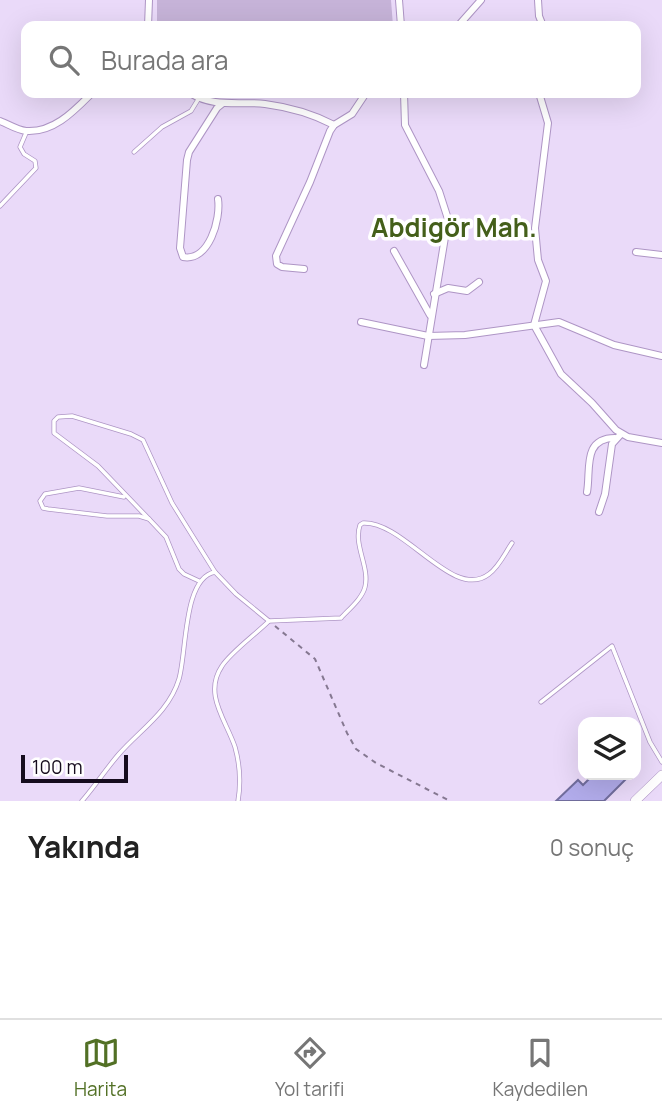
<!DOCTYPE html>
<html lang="tr">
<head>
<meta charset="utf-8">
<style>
	:root { --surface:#fff; --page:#f2f2f2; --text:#222; --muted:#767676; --line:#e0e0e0; --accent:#527025 }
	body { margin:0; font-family:Manrope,sans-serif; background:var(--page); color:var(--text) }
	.controls { position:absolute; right:21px; bottom:21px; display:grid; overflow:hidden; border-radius:14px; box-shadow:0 7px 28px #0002 }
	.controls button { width:63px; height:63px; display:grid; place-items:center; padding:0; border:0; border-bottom:2px solid var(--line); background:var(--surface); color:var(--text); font:35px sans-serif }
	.scale { position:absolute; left:21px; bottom:18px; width:107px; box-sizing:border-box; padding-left:7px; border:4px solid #160c1e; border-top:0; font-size:19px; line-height:24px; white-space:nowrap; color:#160c1e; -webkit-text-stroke:5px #fff; paint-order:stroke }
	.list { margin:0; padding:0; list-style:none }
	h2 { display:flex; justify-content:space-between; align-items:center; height:91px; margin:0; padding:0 28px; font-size:30px }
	h2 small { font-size:23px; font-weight:400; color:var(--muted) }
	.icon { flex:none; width:38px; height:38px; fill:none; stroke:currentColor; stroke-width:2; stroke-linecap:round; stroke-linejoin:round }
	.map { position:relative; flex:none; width:662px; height:801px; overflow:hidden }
	.search { position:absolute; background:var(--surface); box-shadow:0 7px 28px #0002; left:21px; right:21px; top:21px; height:77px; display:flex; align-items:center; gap:18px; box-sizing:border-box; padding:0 24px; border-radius:14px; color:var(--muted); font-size:26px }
	.sheet { height:217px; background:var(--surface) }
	nav { display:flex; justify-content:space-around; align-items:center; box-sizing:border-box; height:98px; border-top:2px solid var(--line); background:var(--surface); font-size:19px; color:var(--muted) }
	nav a { display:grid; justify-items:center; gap:4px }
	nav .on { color:var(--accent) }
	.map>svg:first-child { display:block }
	.green { fill:#c6b3d8 }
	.building { fill:#b2aceb; stroke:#716d9d; stroke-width:2 }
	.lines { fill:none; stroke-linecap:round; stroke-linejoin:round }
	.service-casing { stroke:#ae95c5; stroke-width:5 }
	.minor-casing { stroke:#ae95c5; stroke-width:8 }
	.secondary-casing { stroke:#ae95c5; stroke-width:10 }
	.path { stroke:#857891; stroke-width:2; stroke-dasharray:5 5; stroke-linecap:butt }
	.service { stroke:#fff; stroke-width:3.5 }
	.minor { stroke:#fff; stroke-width:6 }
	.secondary { stroke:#fff; stroke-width:9 }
	.labels { text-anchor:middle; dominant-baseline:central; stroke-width:7; stroke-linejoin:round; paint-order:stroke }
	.district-label { font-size:26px; font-weight:bold; fill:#445f1a; stroke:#fff }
</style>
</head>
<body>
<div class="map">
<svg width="662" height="801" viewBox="0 0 662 801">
	<rect width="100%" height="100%" fill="#eadaf9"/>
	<!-- green -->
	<path class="green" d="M157 0H391L393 26H157Z"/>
	<!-- building -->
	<path class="building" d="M593 775H624L627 778 604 801H556L578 780 583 785Z"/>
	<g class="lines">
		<!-- service casing -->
		<g class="service-casing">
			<g id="service">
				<path d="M134 152 162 127 191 111 199 98"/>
				<path d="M0 206 36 168 35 161 24 154 20 147 26 133"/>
				<path d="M124 497 79 488 45 494 40 501 43 508 48 509 107 516H139L149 519 166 537 179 569 184 574 199 581"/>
				<path d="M149 519 98 466 54 433V421L58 417 72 416 131 434 143 440 172 503 215 572"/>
				<path d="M541 702 612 646 650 742 662 762"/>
				<path d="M82 801C95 786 106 769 119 754 141 729 169 712 179 679 187 651 183 578 215 572L236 594 269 621"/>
				<path d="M238 801C241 783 240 765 235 747 226 720 203 694 222 666 231 652 256 634 269 621L341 618C349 609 362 599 365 587 370 567 353 545 360 525L363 523C405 521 453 602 489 574 499 567 505 553 512 543"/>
			</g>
		</g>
		<!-- minor casing -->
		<g class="minor-casing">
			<g id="minor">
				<path d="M399 0 401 26"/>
				<path d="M538 0 539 16 543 26"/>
				<path d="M148 26 149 0"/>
				<path d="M458 26 481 0"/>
				<path d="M190 93C214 108 239 101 265 104 288 107 313 114 334 125"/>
				<path d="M404 93 405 125 439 191 448 219 424 365"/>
				<path d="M539 93 548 123 535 228 538 260 546 281 534 325 561 374 592 403 616 430 628 437 662 443"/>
				<path d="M0 121C8 124 17 130 26 131 54 133 75 110 92 93"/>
				<path d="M218 199C221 219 209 262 183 257L180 248 187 160 189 152 217 108 222 104"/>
				<path d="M394 251 430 315"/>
				<path d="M636 252 662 255"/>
				<path d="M304 269 282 267 277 264 276 256 310 182 330 131 334 125 352 114 366 93"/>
				<path d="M434 294 448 288 467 291 479 282"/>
				<path d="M361 322 428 336 465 335 559 322 614 345 662 356"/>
				<path d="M587 492C591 470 582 438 615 438"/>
				<path d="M599 512 605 494 612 444 621 434"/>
			</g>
		</g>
		<!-- secondary casing -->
		<g class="secondary-casing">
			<path id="secondary" d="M635 801 662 775"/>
		</g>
		<!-- path -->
		<path class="path" d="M275 626 315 659 347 733 356 749 376 763 450 801"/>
		<!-- service -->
		<use href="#service" class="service"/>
		<!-- minor -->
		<use href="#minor" class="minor"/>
		<!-- secondary -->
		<use href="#secondary" class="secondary"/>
	</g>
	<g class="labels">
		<!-- district labels -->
		<g class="district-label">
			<text x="454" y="227">Abdigör Mah.</text>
		</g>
	</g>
</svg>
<div class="controls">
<button><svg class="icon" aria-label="layers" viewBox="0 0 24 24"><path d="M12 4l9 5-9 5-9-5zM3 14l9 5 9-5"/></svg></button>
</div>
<div class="scale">100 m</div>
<div class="search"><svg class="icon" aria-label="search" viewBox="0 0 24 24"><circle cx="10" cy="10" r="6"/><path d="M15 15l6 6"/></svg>Burada ara</div>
</div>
<section class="sheet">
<h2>Yakında<small>0 sonuç</small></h2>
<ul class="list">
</ul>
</section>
<nav>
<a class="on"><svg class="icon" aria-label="map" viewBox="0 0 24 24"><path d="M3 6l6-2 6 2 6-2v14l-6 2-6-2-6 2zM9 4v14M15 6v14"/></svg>Harita</a>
<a><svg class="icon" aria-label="directions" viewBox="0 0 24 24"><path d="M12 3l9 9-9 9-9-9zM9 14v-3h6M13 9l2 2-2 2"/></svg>Yol tarifi</a>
<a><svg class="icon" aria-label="saved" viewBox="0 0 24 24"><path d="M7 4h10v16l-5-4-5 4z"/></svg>Kaydedilen</a>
</nav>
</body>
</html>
